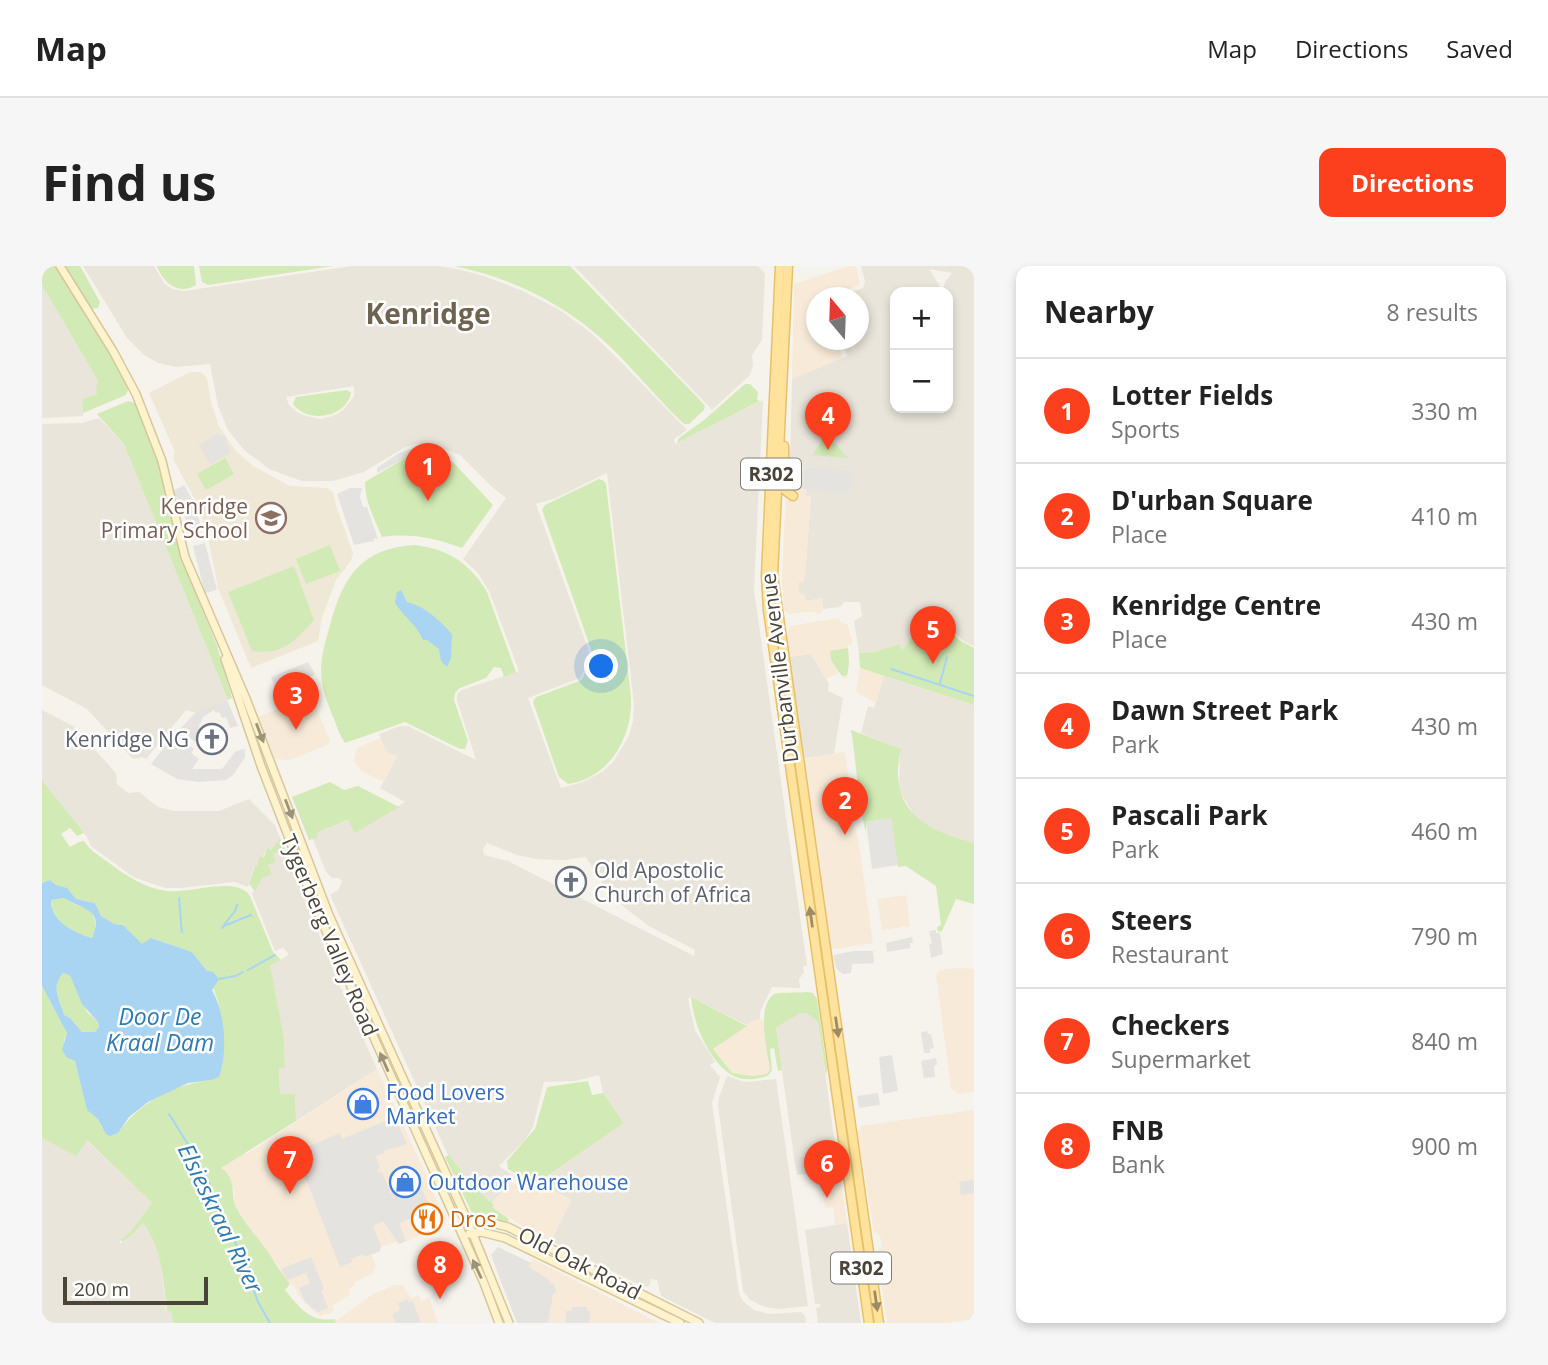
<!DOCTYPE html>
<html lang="en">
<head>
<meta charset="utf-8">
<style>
	:root { --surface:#fff; --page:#f6f6f6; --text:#222; --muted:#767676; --line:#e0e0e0; --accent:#fc3f1d }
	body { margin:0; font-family:"Open Sans",sans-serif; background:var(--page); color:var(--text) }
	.controls { position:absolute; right:21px; top:21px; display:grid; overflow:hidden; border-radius:14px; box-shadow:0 4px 10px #0003 }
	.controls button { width:63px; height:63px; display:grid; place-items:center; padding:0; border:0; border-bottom:2px solid var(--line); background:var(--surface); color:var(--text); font:35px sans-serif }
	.compass { position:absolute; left:764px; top:21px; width:63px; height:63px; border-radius:50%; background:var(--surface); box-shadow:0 4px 10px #0003; rotate:341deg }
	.scale { position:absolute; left:21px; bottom:18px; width:145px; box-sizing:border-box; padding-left:7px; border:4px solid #4b4439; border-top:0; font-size:19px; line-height:24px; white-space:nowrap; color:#4b4439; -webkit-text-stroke:5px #fff; paint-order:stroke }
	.you { position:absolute; left:560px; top:401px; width:24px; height:24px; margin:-18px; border:5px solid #fff; border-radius:50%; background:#1a73e8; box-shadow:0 0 0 10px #1a73e833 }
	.badge { display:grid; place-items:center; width:46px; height:46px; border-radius:50%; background:var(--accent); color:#fff; font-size:23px; font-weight:700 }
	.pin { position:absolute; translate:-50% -58px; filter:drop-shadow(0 2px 4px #0008) }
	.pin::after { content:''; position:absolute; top:37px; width:24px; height:21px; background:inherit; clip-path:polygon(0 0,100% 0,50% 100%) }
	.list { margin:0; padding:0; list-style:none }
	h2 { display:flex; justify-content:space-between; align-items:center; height:91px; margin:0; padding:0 28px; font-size:30px }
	h2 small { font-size:23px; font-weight:400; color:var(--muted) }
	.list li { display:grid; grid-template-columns:46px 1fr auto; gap:21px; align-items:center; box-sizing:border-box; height:105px; padding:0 28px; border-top:2px solid var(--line) }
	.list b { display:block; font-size:26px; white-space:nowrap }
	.list p { margin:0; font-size:23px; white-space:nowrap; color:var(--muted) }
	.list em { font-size:23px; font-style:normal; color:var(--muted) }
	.map { position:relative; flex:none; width:932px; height:1057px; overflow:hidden; border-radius:14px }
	header { display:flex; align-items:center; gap:42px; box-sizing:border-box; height:98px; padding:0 35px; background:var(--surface); border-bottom:2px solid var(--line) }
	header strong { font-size:33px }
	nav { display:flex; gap:38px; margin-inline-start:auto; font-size:24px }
	.intro { display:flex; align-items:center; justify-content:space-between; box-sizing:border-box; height:168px; padding:0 42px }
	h1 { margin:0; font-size:49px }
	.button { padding:18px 32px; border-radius:14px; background:var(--accent); color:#fff; font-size:24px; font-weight:700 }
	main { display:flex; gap:42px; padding:0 42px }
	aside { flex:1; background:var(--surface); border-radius:14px; box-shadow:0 4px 10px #0003 }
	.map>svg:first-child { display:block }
	.residential { fill:#eae5da; fill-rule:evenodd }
	.commercial { fill:#f7ead8 }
	.industrial { fill:#e6e2dd }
	.education { fill:#efe8d6 }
	.green { fill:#d2eab5 }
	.parking { fill:#e5e3e0 }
	.water { fill:#a9d4f2; fill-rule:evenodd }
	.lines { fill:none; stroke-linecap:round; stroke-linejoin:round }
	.stream { stroke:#a9d4f2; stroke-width:2 }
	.secondary-casing { stroke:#d6c79b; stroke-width:10 }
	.primary-casing { stroke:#e6c16a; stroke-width:11 }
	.secondary { stroke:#fff3cd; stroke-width:7 }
	.primary { stroke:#ffe39c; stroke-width:8 }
	.oneway { fill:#9c937c }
	.oneway2 { fill:#9c8c66 }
	.labels { text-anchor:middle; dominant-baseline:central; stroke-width:5; stroke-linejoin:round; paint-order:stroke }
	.shield { fill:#fff; stroke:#817c74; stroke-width:2 }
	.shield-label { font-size:19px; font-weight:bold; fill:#4b4439 }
	.education-label { font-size:21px; fill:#785e54; stroke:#fff; text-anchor:end }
	.street-label { font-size:21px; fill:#4b4439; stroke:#fff }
	.worship-label { font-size:21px; fill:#5b616d; stroke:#fff; text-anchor:end }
	.shop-label { font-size:21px; fill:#366cbe; stroke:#fff; text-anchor:start }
	.food-label { font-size:21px; fill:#c56008; stroke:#fff; text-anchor:start }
	.water-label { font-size:23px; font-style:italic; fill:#2e7ab2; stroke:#fff }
	.district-label { font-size:28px; font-weight:bold; fill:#6e6250; stroke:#fff }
</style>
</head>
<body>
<header>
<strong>Map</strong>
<nav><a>Map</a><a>Directions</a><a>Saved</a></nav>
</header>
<div class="intro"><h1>Find us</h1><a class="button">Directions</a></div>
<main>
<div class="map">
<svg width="932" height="1057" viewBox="0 0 932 1057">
	<rect width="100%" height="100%" fill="#f6f3ec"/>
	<!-- residential -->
	<g class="residential">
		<path d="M41 0H112L123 18 130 23 142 25 310 0H397L415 3 442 10 481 25 518 44 548 66 576 93 645 164 632 173 633 178 721 134 712 324 765 700H761L762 707 757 713 758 722 730 721 718 746V753L705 759 649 731 646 733 653 764 673 796 668 799 678 811 670 837 697 1027 701 1035 712 1044 727 1048 759 1046 763 1050 764 1057H673L619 1030 615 1014 609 1013 607 1020 602 1021 509 975 529 934 512 925 507 909 582 857 561 827 557 809 533 815 502 816 491 861 483 874 457 900 473 911 449 938 432 922 405 887 288 629 296 624 300 616 298 612H290L284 606 271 573 275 571 276 566 307 554 313 567 363 536 338 522 355 491 344 485 337 468 358 460H366L434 494 415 435V428L420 424 477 405 447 325 436 307 421 293 464 232 449 220 418 189 390 178H373L363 181 322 206 291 215H260L229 204 202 184 186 164 176 140 168 98 134 101 116 97 102 89 85 72ZM312 120V130L302 143 294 149 279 153 264 150 255 146 247 139 244 131ZM565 207 592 439 591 455 587 470 571 496 560 506 541 516 519 522 486 432 538 412 549 391 494 238 514 232ZM445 577 475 589 494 593 522 594 544 591 562 620 583 642 607 660 653 684 652 690 466 595 442 589 441 583Z"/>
		<path d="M532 0H716L723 8 720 74 710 89 711 100 708 109 670 144Z"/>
		<path d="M819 0H932V380L923 376 910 364 871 370 860 386 857 378 833 386 817 387 812 355 820 350 818 336H802L798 341 781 343 780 332 764 335 757 325 756 317 763 309 769 231 764 230 759 223 761 200 748 199 750 113 805 90 800 74H816V32L795 31 821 22 823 15ZM887 3 910 7 903 16 901 25ZM853 26H906V142H853Z"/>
		<path d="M0 19 56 115 55 128 40 133 41 150 0 152Z"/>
		<path d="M57 152 82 178 186 434 154 447 144 444 104 493 101 491 91 493 45 443 0 419V158L40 157Z"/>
		<path d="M769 388 787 418 786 425 801 432 792 488 762 492 748 391Z"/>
		<path d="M842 410 932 439V577L902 570 875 554 857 524 858 483 819 467 826 440 832 442Z"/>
		<path d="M0 444 31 460 74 507 75 518 86 527 97 526 116 541 132 545H177L207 533 233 559 238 572 229 585 225 583 215 600H212L206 621 193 616 138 622H123L91 611 49 580 45 571 0 514Z"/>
		<path d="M243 583 294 711 335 803 254 855 253 828H238L237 802H243L242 773 227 699 239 694 247 688 241 682 233 685 210 628 230 588Z"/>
		<path d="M764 747 776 756 794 885 752 891 734 762 754 748Z"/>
		<path d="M685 810 703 816 734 813 766 1040 738 1043 723 1041 708 1034 701 1025 676 840 677 831Z"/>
		<path d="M0 872 34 889 44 874 110 937 89 965 77 976 79 977 89 970 101 957 108 967 118 987 124 1045 129 1046 131 1057H0Z"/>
		<path d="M805 957 819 1057H776L774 1042 778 1041V1038H773L763 964Z"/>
	</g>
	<!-- commercial -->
	<g class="commercial">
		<path d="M807 0H814L818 19 782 31 774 32V74H795L801 92 750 113 752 18Z"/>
		<path d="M745 201 761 202 759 222 764 223V230H769L763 310 762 316 756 317 757 324 759 328H763L764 335 780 332V347L774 348 773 345 748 348 742 345 740 313Z"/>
		<path d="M796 352 800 357 805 358 810 373V379H806L807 397 805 412H801L798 406 784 413 769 388 748 391 745 366 748 360Z"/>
		<path d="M818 402 842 410 834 437 814 426Z"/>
		<path d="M269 429 288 475 285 479 248 494 233 493 216 451Z"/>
		<path d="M339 472 344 485 355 491 342 516 319 505 312 494 315 482Z"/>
		<path d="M803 486 807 515 798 518 816 573 831 677 787 684 765 525 766 514 762 492Z"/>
		<path d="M864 629 868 660 840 664 835 633Z"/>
		<path d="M917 702 932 703V826L917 828 909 822 894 709 898 704Z"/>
		<path d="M721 753 728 803 725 808 710 810 690 807 671 783 712 754Z"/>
		<path d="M335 803 381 902 400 948V956L392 964 357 978 354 976 339 981 338 985 330 989 334 1001 331 1004 332 1007 312 1016 313 1019 306 1023 308 1028 290 1040 292 1046 278 1050 269 1043 254 1026 255 1023 244 1014 237 1000 215 974 192 937 193 927 179 902 203 886 205 888Z"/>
		<path d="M932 844V1053L905 1057H845L835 985 840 981 838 970 832 966 815 864H819L818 860Z"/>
		<path d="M794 885 805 957 793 959 791 941 783 942 778 906 770 907 768 889Z"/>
		<path d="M507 909 512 925 529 934 509 975 500 972 450 941 452 939 450 937 469 916 484 924Z"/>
		<path d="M456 981 488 997 491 993 617 1057H475L449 989Z"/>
		<path d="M353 1019H360L369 1032 377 1029 379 1035 387 1032 396 1057H294V1055L331 1028Z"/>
	</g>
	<!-- industrial -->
	<path class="industrial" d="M768 889 770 907 755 909 752 891Z"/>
	<!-- education -->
	<path class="education" d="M148 106H159L165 112 169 136 177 160 194 185 211 200 248 220 285 222 291 226 294 239 311 287 309 295 294 314 280 351 276 375 209 402 176 322 168 281 157 241 131 193 133 186 107 127Z"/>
	<!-- green -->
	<g class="green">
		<path d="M0 0H15L45 53 66 82 87 121 84 129 41 147 40 133 55 128 54 123 56 115 0 19Z"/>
		<path d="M20 0H38L58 36 56 42 48 43Z"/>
		<path d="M115 0H152L154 19C137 30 121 17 115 0Z"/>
		<path d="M157 0H291L166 19 160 16Z"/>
		<path d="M412 0H528L658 134 663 140 662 144 647 158H642C613 131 589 99 560 73 518 36 467 11 412 0Z"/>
		<path d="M703 118H708L716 126 715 134 718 135 635 177 637 172 662 154Z"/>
		<path d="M305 124 309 127C304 152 265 158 251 138L254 131Z"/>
		<path d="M86 135 95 138 119 201 137 285 175 380 190 432 186 434 82 178 55 148Z"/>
		<path d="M789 173 806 192 770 189 781 174Z"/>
		<path d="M378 183 411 196 451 239 420 282C392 272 369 267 340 271 332 252 323 236 323 216Z"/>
		<path d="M183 192 192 208 164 224 155 208Z"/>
		<path d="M557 213 562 215 564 218 589 431C591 470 568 512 526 518L517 511 491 436 494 431 540 414 551 389 500 244 503 239Z"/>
		<path d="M288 279 298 305 264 318 254 293Z"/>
		<path d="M373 279C406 283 429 298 445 326L474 406 462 411 459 402 452 401 444 412 418 422 413 427 412 434 426 475 423 483H418L363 456 303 477C298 470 295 461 292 453 275 413 276 401 288 359 301 311 319 282 373 279Z"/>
		<path d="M252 300 272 354C252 376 241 389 210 385L186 326Z"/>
		<path d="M908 364 917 374 932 382V439L818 402 817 387 833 386 857 378 860 385 871 370Z"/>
		<path d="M806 382 807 397 805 409 800 410 789 394 788 385Z"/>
		<path d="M809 464 859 483C845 543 881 564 932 577V638L914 633 900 665 896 666 895 661 899 659 894 620 864 600 856 601 849 553 824 556V566C815 533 815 498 809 464Z"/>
		<path d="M0 514 42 567 35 570 28 562 19 568 28 581 37 576 42 575C48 585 58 590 67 597 85 610 102 622 125 625 147 628 195 609 208 630L231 686 239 694 228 699 242 773 243 802H237L238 828H253L254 855 179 902C195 912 188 928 194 941 202 956 213 969 223 982 232 994 238 1006 248 1018L243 1024C257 1041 268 1057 293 1053L294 1057H131L129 1046 125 1045C120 1011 122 986 101 957L89 970 80 976 79 974 89 965 110 937 45 874 34 890 0 872V720L25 767 22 774 25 792 33 795 45 844 56 853 61 863 76 867C98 836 130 819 169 814L181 762 176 735 165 705 150 686 109 672 100 679 81 659 72 658 59 650 53 637 34 633 25 623 14 619 8 614 0 617Z"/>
		<path d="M288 516 302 524 316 520 357 541 313 567 306 554 276 566 275 572 267 574 250 531Z"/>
		<path d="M238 572 243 583 231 588 233 596 226 599 230 608 220 612 213 625 207 618 213 600H215L218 590 222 591 225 582 229 584Z"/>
		<path d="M22 632 34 639 48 644C55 655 55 661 50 672 32 667 9 655 9 634Z"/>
		<path d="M20 707 28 708 45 746 56 756 57 761 53 766H40L28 752 22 750C18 734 8 721 20 707Z"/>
		<path d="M765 726 771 727 775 733 785 802 784 810 776 756 764 747 755 748V750L749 752 734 762 740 804 736 805 732 782 728 783 730 804 726 810C716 813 704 815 694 811 668 800 651 757 649 731L705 760 671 783 690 807 710 810 725 808 728 803C725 784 714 741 732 728 736 726 758 727 765 726Z"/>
		<path d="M546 815 550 829 561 827 582 857 492 919 466 903 465 895 493 863 505 821Z"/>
		<path d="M407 889 432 922 452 939 450 941 467 953 465 957 431 949 403 891Z"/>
	</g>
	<!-- parking -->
	<g class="parking">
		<path d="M177 167 179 171 182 169 189 187 168 198 157 179Z"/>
		<path d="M379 180 368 189 335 207V202L357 187Z"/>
		<path d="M766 201 812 206 808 226 761 223 762 204H765Z"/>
		<path d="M142 219 152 237 160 263 154 265 155 269 149 271 140 242 131 225Z"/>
		<path d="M308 222H320L318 231 321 241H325L336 273 332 272V275L312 279 295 228Z"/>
		<path d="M163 277 175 324 163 327 151 280Z"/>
		<path d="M266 396 273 408 268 411 273 423 250 433 245 418 233 422 229 411Z"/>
		<path d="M185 434 196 460 188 462 184 451 180 452 177 446 174 447 172 444 161 451 157 460 159 469 153 476 137 464 154 446Z"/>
		<path d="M133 468 152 483 149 487 157 493 150 503H180L194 485 203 483V491L192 508 184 514 156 516 135 513 109 498Z"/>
		<path d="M849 552 856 599 830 603 824 556Z"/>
		<path d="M894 664V667H898L901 688 889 692 887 678 890 677 887 665Z"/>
		<path d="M870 671 871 677H868V682L845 686 844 677Z"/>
		<path d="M812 685H831L832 697 810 698 809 707 801 708 794 702 791 689Z"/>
		<path d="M885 765 886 768H889L892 782 888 783V787H882L879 766Z"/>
		<path d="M850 789 856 825 841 828 837 791Z"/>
		<path d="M894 792 895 799 892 800 893 811 882 812 879 795Z"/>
		<path d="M836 827 838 839 817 842 815 830Z"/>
		<path d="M353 851 365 878 342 885V887L334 890 338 902 335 904 337 907 340 906 349 928 376 917 386 936 382 938 383 941 370 946 372 951 357 958 364 975 357 978 341 955 331 960 339 981 338 985 323 991 321 988 309 993 310 996 298 1001 259 900 265 890V881L298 867 300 873Z"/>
		<path d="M932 914V927L919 929 917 916Z"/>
		<path d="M456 981 489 997 487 1001 507 1014 508 1018 511 1017 515 1026 511 1028 506 1057H475L449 989Z"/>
		<path d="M269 991 282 1023 279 1025 286 1042 276 1046 263 1036 257 1022 268 1017 264 1007 245 1014 239 1003Z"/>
		<path d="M366 1033 367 1037 371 1035 379 1057H354L350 1048 358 1044 356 1037Z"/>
		<path d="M530 1041H545V1045H548V1057H524V1045H530Z"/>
	</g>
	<!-- water -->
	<g class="water">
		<path d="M359 324 365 336C383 340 399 356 410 368L409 392 405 401 399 395 397 383 385 374H381C376 360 362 351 353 337L355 326Z"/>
		<path d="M8 614 14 619 25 622 34 633 53 637 59 650 72 658 81 659 100 678 109 672 150 686 165 705 171 706 177 713 170 724C183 747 186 785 177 811L169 814 146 817 106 836 87 851 76 867 68 870 64 868 56 853 45 844 33 795 25 792 20 784 25 767 0 720V617ZM22 632C41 644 63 643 50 672 33 667 8 655 9 634ZM21 707 28 709 40 738 56 756 57 761 53 766H40L28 752 22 749C18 734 8 721 21 707Z"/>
	</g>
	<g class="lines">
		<!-- stream -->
		<g class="stream">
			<path d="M849 403 932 430"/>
			<path d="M898 417 905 391"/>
			<path d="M137 632 139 656"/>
			<path d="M139 658 140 666"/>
			<path d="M182 659 193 645 195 639"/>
			<path d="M182 660 209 649"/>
			<path d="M180 662 181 661"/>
			<path d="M206 704 233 689"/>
			<path d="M194 710 201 706"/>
			<path d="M177 713 193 710"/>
			<path d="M127 848 152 888 168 919 200 992 216 1036 228 1057"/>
		</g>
		<!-- secondary casing -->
		<g class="secondary-casing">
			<g id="secondary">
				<path d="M18 0 71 85 94 128 120 195 143 291 205 435 287 649 426 956 467 1057"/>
				<path d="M183 393 219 500 276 647 442 1017 457 1057"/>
				<path d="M422 957 446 956 466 961 657 1057"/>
				<path d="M427 968 439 966 463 972 638 1057"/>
			</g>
		</g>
		<!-- primary casing -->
		<g class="primary-casing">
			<g id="primary">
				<path d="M738 0 724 310 726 344 827 1057"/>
				<path d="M746 0 731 309 837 1057"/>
				<path d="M742 180 743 224 751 230"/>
			</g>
		</g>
		<!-- secondary -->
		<use href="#secondary" class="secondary"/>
		<!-- primary -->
		<use href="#primary" class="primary"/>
	</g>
	<!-- one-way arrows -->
	<defs><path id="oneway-solid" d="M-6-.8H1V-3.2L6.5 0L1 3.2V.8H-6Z" transform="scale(1.75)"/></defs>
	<g class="oneway">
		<use href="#oneway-solid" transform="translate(218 467) rotate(69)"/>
		<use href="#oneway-solid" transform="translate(247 543) rotate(69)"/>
		<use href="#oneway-solid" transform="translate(342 796) rotate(-114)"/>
		<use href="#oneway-solid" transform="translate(435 1003) rotate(-115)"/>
	</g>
	<g class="oneway2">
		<use href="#oneway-solid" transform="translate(769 651) rotate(-98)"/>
		<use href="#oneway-solid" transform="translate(795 761) rotate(82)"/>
		<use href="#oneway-solid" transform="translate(834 1035) rotate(82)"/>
	</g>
	<!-- icons -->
	<defs>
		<g id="school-ring" transform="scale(1.575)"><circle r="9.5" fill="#fff" stroke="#8d6e63" stroke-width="1.5"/><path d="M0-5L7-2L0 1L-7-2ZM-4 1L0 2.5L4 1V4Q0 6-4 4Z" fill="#8d6e63"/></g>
		<g id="church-ring" transform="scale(1.575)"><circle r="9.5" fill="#fff" stroke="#6b7280" stroke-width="1.5"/><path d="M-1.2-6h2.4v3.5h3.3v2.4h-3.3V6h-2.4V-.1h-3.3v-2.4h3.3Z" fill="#6b7280"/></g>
		<g id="shop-ring" transform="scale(1.575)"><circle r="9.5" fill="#fff" stroke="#3f7fe0" stroke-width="1.5"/><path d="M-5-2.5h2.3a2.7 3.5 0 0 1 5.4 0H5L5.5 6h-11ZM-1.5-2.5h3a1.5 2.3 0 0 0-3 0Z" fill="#3f7fe0"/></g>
		<g id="restaurant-ring" transform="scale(1.575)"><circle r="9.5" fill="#fff" stroke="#e8710a" stroke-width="1.5"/><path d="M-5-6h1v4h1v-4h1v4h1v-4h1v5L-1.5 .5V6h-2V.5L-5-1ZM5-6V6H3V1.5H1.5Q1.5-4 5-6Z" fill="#e8710a"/></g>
	</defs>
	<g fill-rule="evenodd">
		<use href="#school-ring" x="229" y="252"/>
		<use href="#church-ring" x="170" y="473"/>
		<use href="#church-ring" x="529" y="616"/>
		<use href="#shop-ring" x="321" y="838"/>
		<use href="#shop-ring" x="363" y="916"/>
		<use href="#restaurant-ring" x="385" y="953"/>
	</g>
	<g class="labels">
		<!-- shield labels -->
		<g class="shield">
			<rect x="699" y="192.5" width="60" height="31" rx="5"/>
			<rect x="789" y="986.5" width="60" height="31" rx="5"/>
		</g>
		<g class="shield-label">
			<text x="729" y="208">R302</text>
			<text x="819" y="1002">R302</text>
		</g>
		<!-- education labels -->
		<g class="education-label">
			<text x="206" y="240">Kenridge<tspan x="206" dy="24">Primary School</tspan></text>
		</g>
		<!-- street labels -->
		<g class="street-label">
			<text transform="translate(737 402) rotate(-97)">Durbanville Avenue</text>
			<text transform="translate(288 669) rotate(67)">Tygerberg Valley Road</text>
			<text transform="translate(538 997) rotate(27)">Old Oak Road</text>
		</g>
		<!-- worship labels -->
		<g class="worship-label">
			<text x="147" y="473">Kenridge NG</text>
			<text x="552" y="604" text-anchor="start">Old Apostolic<tspan x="552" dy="24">Church of Africa</tspan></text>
		</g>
		<!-- shop labels -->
		<g class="shop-label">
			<text x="344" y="826">Food Lovers<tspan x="344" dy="24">Market</tspan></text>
			<text x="386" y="916">Outdoor Warehouse</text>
		</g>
		<!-- food labels -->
		<g class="food-label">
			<text x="408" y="953">Dros</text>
		</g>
		<!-- water labels -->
		<g class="water-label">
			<text x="118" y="750">Door De<tspan x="118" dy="26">Kraal Dam</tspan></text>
			<text transform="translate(179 952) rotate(64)">Elsieskraal River</text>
		</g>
		<!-- district labels -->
		<g class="district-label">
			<text x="386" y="47">Kenridge</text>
		</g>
	</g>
</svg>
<div class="controls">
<button>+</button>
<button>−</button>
</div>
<svg class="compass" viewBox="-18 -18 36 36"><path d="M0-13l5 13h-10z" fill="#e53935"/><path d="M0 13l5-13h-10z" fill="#767676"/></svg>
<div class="scale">200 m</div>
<div class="you"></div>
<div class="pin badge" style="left:386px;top:235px">1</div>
<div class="pin badge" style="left:803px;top:569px">2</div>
<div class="pin badge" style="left:254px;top:464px">3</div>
<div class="pin badge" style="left:786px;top:184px">4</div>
<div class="pin badge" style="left:891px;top:398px">5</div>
<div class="pin badge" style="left:785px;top:932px">6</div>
<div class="pin badge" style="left:248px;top:928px">7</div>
<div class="pin badge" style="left:398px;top:1033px">8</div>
</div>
<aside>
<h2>Nearby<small>8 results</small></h2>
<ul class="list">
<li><span class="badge">1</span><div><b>Lotter Fields</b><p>Sports</p></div><em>330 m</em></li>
<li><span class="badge">2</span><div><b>D'urban Square</b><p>Place</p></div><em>410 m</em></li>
<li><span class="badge">3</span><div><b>Kenridge Centre</b><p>Place</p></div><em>430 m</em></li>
<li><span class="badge">4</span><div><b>Dawn Street Park</b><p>Park</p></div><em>430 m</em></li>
<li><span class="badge">5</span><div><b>Pascali Park</b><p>Park</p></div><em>460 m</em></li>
<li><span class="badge">6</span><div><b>Steers</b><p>Restaurant</p></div><em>790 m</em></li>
<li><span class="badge">7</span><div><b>Checkers</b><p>Supermarket</p></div><em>840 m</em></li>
<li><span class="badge">8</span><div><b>FNB</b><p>Bank</p></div><em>900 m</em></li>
</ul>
</aside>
</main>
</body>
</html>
